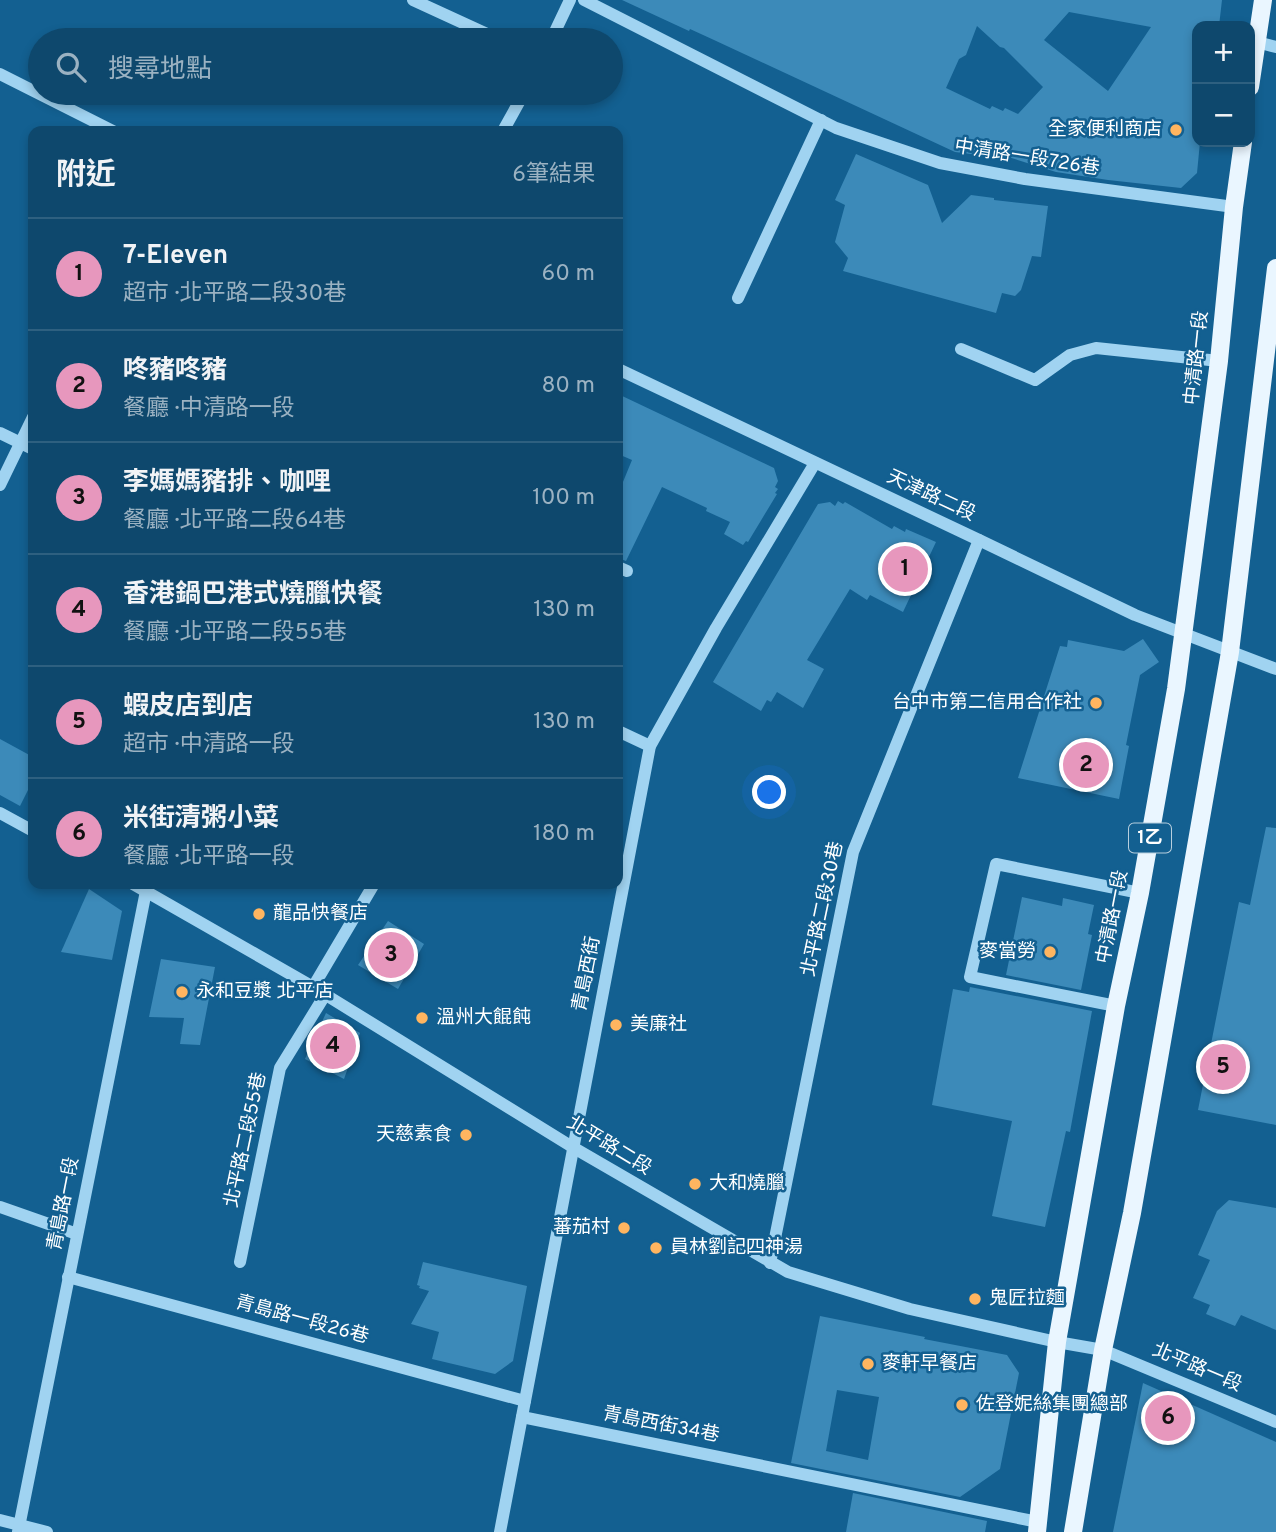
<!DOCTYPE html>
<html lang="zh-TW">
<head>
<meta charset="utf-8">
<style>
	:root { --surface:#0e486d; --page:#174f72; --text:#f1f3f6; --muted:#9bb2c2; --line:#2e6080; --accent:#e797bd }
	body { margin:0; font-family:Overpass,"Noto Sans TC",sans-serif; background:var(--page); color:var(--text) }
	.controls { position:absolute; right:21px; top:21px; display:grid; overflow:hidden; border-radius:14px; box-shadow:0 4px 10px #0003 }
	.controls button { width:63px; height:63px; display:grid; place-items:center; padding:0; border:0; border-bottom:2px solid var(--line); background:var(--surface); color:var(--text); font:35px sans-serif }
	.you { position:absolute; left:770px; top:793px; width:24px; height:24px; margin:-18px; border:5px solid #fff; border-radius:50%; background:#1a73e8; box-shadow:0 0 0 10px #1a73e833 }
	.badge { display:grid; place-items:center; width:46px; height:46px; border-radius:50%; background:var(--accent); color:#111; font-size:23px; font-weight:700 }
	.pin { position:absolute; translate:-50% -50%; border:4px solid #fff; box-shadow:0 2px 7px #0006 }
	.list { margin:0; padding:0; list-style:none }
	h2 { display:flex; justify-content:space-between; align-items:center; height:91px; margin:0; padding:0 28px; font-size:30px }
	h2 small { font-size:23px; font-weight:400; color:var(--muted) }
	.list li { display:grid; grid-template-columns:46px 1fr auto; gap:21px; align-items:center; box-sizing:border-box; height:112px; padding:0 28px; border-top:2px solid var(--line) }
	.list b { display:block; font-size:26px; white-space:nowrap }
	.list p { margin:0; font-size:23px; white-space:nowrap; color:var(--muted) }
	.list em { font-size:23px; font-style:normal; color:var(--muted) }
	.icon { flex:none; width:38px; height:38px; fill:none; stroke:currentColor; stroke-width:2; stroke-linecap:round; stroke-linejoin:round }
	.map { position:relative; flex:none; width:1276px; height:1532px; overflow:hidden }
	.search { position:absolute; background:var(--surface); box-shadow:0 4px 10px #0003; left:28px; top:28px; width:595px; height:77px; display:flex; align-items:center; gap:18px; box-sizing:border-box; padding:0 24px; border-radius:38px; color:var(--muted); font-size:26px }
	.panel { position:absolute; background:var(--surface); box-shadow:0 4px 10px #0003; left:28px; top:126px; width:595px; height:763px; border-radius:14px }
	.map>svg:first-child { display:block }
	.building { fill:#3c8ab9; fill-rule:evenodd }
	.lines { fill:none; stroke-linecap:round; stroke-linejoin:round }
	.minor { stroke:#a0d3f1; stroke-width:12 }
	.major { stroke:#eaf6ff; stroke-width:18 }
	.poi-dot { fill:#ffb560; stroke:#136091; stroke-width:2.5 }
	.labels { text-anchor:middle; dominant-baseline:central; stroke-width:5; stroke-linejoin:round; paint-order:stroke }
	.shield { fill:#136091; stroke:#b8cfde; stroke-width:2 }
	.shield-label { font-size:18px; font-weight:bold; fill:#fff }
	.poi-label { font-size:19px; fill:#fff; stroke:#136091; text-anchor:start }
	.street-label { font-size:19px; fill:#fff; stroke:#136091 }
</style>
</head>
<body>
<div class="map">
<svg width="1276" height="1532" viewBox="0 0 1276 1532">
	<rect width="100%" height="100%" fill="#136091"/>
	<!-- building -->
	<g class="building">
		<path d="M622 0H1222L1219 26H1197V142H1200L1197 173 1181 188 1108 180 1056 172 1002 155 1001 158 955 152 714 40 690 29 689 31ZM1069 12 1151 27 1108 91 1044 40ZM977 26 1000 47 1004 48 1043 87 1018 114 1005 108 1003 111 992 106 990 109 946 88 959 59 966 55Z"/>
		<path d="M856 154 928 185 942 223 971 195 994 198V200L1048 206 1041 257 1032 256 1021 290 1015 296 1002 293 996 313 843 271 848 258 835 242 845 205 835 200Z"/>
		<path d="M618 394 774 468 778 481 775 487 778 489 775 493 777 494 748 542 746 541 743 545 724 534 730 522 706 511 707 508 662 487 626 561 618 558V494L632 460 618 454Z"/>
		<path d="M838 501 843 504 845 502 892 529 894 526 905 532 906 529 936 542 903 612 870 595 867 600 850 589 807 660 824 669 803 708 777 692 771 702 767 700 761 711 713 682 818 504 830 502 835 506Z"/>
		<path d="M1143 639 1159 662 1140 675 1126 745 1129 746 1119 799 1018 778 1060 646 1067 647 1068 640 1124 651Z"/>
		<path d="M0 739 33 757V780L20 806 0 795Z"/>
		<path d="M1266 827 1276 828V1125L1198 1110 1239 902 1250 905Z"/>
		<path d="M89 889 122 911 112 960 61 952Z"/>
		<path d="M1022 897 1062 906 1063 898 1094 905 1088 934 1092 935 1081 990 1006 975Z"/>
		<path d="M388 921 424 944 398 989 358 965Z"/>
		<path d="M161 959 215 967 200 1045 180 1044 184 1018 149 1017Z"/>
		<path d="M970 987 1092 1011 1070 1132 1066 1131 1045 1227 992 1216 1012 1121 932 1105 953 989 969 992Z"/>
		<path d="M326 1013 360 1033 344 1079 305 1059Z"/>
		<path d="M1229 1200 1276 1208V1330L1241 1315 1235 1326 1206 1314 1210 1305 1193 1298 1210 1260 1198 1255 1217 1211Z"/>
		<path d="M423 1262 527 1286 513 1361 495 1374 432 1359 439 1332 411 1324 429 1291 419 1288 420 1286 417 1285Z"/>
		<path d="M820 1316 925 1337 924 1339 1007 1355 1019 1373 1000 1469 960 1497 791 1463ZM837 1390 879 1397 868 1460 826 1451Z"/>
		<path d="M1143 1383 1276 1442V1532H1113Z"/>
		<path d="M853 1493 987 1521 985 1532H846Z"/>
	</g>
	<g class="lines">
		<!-- minor -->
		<g class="minor">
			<path d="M413 0 500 40"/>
			<path d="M584 0 836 128 940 163 1025 179 1234 207"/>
			<path d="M551 40 570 0"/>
			<path d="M1257 42 1276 47"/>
			<path d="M0 74 113 131"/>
			<path d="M503 131 524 93"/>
			<path d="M738 298 821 120"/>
			<path d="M961 349 1035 380 1070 355 1096 348 1219 361"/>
			<path d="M618 369 979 540 1135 615 1276 669"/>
			<path d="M0 433 33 449"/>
			<path d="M0 485 33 417"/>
			<path d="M618 567 627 571"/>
			<path d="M618 731 650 746"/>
			<path d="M0 813 33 831"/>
			<path d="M133 884 313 987 574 1148 788 1272 910 1309 1057 1342 1103 1350 1276 1422"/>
			<path d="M313 987 374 884"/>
			<path d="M1116 1006 970 977 996 864 1140 893"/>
			<path d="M0 1207 77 1234"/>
			<path d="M240 1262 280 1068 325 995"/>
			<path d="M770 1263 853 852 979 540"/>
			<path d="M68 1277 525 1401"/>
			<path d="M522 1417 1038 1522"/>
			<path d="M0 1520 47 1532"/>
			<path d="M18 1532 146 891 149 884"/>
			<path d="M500 1532 650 746 716 628 815 463"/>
		</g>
		<!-- major -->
		<g class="major">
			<path d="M1250 87 1263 0"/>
			<path d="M1037 1532 1057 1342 1116 1006 1140 893 1176 689 1219 361 1234 207 1243 142"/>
			<path d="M1073 1532 1103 1350 1132 1213 1230 652 1276 268"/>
		</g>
	</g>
	<!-- markers -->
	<g class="poi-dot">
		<circle cx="1176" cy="130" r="7"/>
		<circle cx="1096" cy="703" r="7"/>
		<circle cx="259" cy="914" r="7"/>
		<circle cx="1050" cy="952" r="7"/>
		<circle cx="182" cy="992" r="7"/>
		<circle cx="422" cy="1018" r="7"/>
		<circle cx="616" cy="1025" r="7"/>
		<circle cx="466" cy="1135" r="7"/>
		<circle cx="695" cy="1184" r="7"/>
		<circle cx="624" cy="1228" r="7"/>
		<circle cx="656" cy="1248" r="7"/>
		<circle cx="975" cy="1299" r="7"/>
		<circle cx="868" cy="1364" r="7"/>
		<circle cx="962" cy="1405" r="7"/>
	</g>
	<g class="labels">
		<!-- shield labels -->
		<rect class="shield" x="1129" y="823.5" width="42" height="29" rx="5"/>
		<g class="shield-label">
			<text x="1150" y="838">1乙</text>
		</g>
		<!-- poi labels -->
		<g class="poi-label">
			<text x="1162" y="130" text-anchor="end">全家便利商店</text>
			<text x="1082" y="703" text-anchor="end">台中市第二信用合作社</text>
			<text x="273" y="914">龍品快餐店</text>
			<text x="1036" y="952" text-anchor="end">麥當勞</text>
			<text x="196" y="992">永和豆漿 北平店</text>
			<text x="436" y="1018">溫州大餛飩</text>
			<text x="630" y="1025">美廉社</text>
			<text x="452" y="1135" text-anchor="end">天慈素食</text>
			<text x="709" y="1184">大和燒臘</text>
			<text x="610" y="1228" text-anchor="end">蕃茄村</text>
			<text x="670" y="1248">員林劉記四神湯</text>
			<text x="989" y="1299">鬼匠拉麵</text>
			<text x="882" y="1364">麥軒早餐店</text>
			<text x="976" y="1405">佐登妮絲集團總部</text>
		</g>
		<!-- street labels -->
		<g class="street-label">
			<text transform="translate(1027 158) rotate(9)">中清路一段726巷</text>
			<text transform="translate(1197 358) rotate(-84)">中清路一段</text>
			<text transform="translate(931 496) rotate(25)">天津路二段</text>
			<text transform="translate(823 909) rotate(-78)">北平路二段30巷</text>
			<text transform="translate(1113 917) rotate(-79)">中清路一段</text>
			<text transform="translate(587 974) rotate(-79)">青島西街</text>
			<text transform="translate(246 1140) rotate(-78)">北平路二段55巷</text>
			<text transform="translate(609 1146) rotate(31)">北平路二段</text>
			<text transform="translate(64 1204) rotate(-79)">青島路一段</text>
			<text transform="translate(302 1320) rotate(15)">青島路一段26巷</text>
			<text transform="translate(1197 1368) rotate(23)">北平路一段</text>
			<text transform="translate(661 1425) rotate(11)">青島西街34巷</text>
		</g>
	</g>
</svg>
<div class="controls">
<button>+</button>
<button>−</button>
</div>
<div class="you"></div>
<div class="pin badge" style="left:905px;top:569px">1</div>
<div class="pin badge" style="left:1086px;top:765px">2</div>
<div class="pin badge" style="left:391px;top:955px">3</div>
<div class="pin badge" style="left:333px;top:1046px">4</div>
<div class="pin badge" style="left:1223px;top:1067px">5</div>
<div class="pin badge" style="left:1168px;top:1418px">6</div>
<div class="search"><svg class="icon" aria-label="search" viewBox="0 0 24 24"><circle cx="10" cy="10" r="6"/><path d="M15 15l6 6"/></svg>搜尋地點</div>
<section class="panel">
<h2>附近<small>6筆結果</small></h2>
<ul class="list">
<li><span class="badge">1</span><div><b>7-Eleven</b><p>超市 · 北平路二段30巷</p></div><em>60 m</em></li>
<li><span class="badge">2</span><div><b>咚豬咚豬</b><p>餐廳 · 中清路一段</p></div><em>80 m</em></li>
<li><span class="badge">3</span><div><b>李媽媽豬排、咖哩</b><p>餐廳 · 北平路二段64巷</p></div><em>100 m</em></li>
<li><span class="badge">4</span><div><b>香港鍋巴港式燒臘快餐</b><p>餐廳 · 北平路二段55巷</p></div><em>130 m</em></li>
<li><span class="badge">5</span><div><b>蝦皮店到店</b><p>超市 · 中清路一段</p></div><em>130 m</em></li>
<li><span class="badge">6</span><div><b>米街清粥小菜</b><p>餐廳 · 北平路一段</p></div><em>180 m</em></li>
</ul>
</section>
</div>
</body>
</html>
